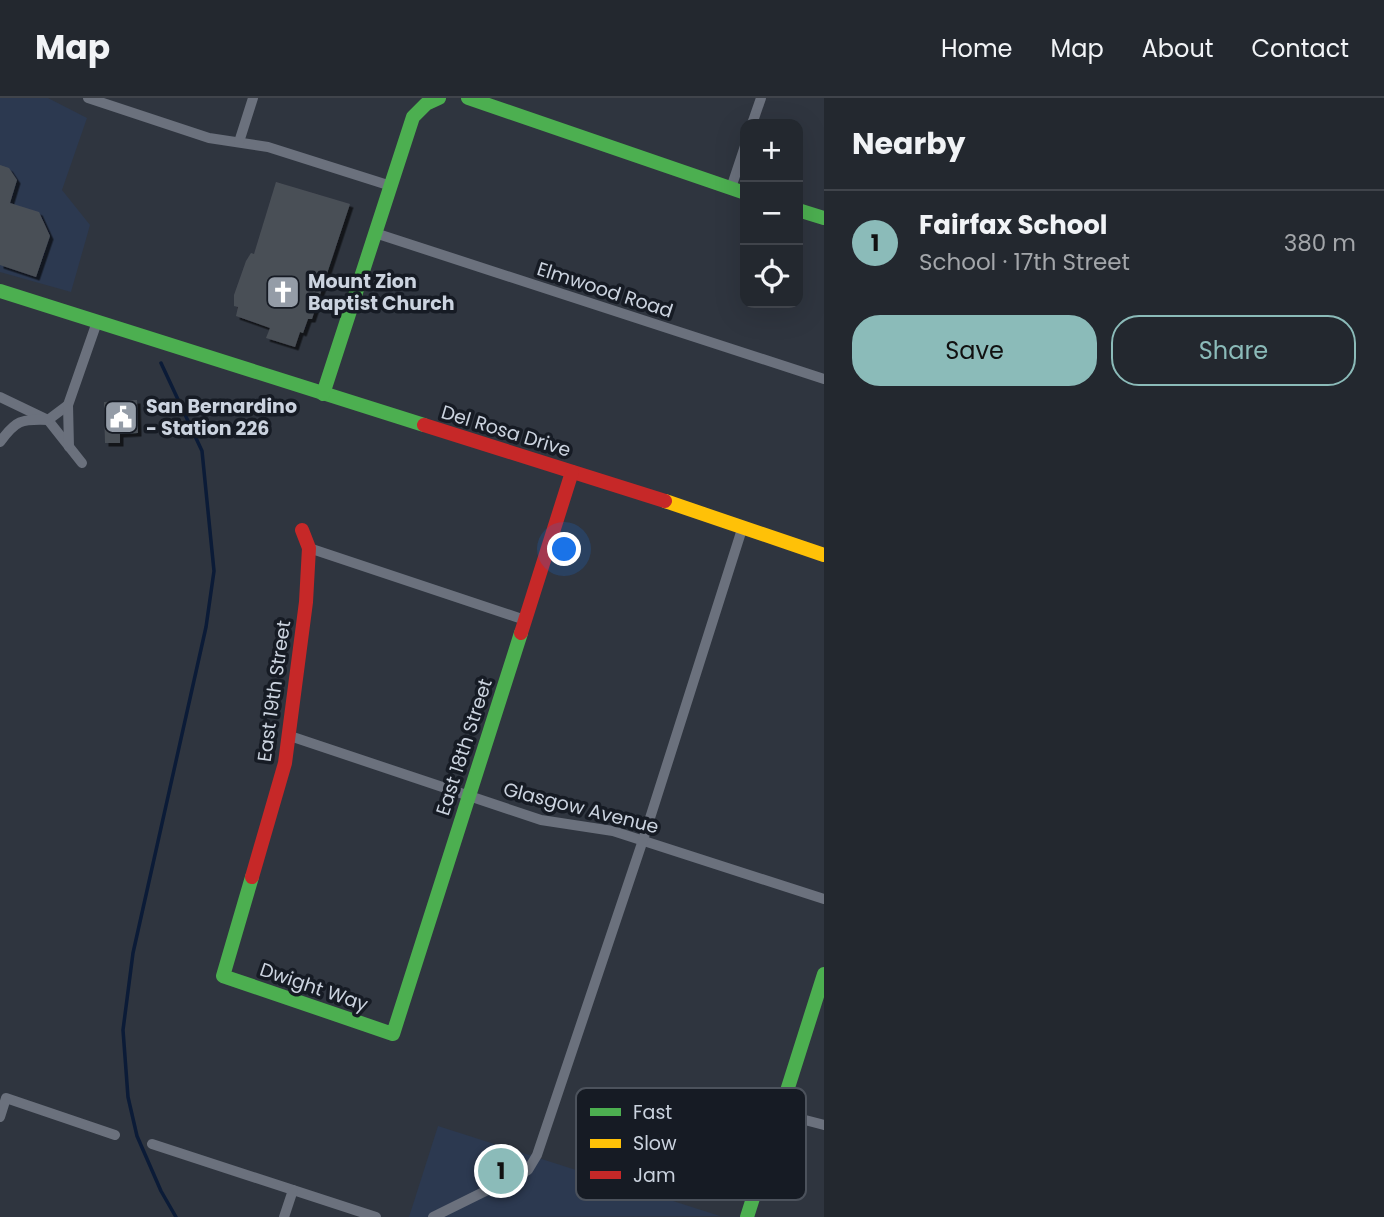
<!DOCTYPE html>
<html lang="en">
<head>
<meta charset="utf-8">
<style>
	:root { --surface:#23282f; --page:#2b3037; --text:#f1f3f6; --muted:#a3a6aa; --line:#40444b; --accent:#8bbbb9 }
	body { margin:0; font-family:Poppins,sans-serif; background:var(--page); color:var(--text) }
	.controls { position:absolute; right:21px; top:21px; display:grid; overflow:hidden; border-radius:14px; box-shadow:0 7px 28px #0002 }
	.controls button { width:63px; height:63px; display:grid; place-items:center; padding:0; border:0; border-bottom:2px solid var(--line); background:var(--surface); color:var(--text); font:35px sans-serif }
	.you { position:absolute; left:565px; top:452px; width:24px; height:24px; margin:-18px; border:5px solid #fff; border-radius:50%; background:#1a73e8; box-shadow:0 0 0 10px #1a73e833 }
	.badge { display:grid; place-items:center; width:46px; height:46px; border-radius:50%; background:var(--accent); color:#111; font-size:23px; font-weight:700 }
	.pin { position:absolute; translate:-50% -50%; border:4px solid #fff; box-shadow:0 2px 7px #0006 }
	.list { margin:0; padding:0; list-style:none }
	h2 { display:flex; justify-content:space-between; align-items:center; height:91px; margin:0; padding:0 28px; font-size:30px }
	h2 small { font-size:23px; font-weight:400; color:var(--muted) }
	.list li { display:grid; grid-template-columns:46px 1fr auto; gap:21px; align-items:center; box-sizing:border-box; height:105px; padding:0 28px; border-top:2px solid var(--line) }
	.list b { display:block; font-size:26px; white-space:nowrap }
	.list p { margin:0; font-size:23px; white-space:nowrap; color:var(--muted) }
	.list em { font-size:23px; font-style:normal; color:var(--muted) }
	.actions { display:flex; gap:14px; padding:21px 28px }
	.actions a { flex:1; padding:16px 0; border:2px solid var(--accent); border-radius:28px; text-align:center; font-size:24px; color:var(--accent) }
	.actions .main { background:var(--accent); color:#111 }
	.icon { flex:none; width:38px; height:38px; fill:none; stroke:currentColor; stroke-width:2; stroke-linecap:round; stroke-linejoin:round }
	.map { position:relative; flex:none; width:824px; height:1119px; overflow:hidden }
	header { display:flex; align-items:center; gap:42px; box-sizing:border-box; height:98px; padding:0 35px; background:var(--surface); border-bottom:2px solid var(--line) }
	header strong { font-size:33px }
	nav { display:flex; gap:38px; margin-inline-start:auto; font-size:24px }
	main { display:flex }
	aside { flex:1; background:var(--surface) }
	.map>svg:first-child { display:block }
	.built { fill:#2c3950 }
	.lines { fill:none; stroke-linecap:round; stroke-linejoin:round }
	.stream { stroke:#0b1b37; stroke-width:3.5 }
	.building { fill:#4a4f57; filter:url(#shadow) }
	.street { stroke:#6b717d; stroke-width:10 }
	.fast { stroke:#4caf50; stroke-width:14 }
	.slow { stroke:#ffc107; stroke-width:14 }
	.jam { stroke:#c62828; stroke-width:14 }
	.labels { text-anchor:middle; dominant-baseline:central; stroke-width:7; stroke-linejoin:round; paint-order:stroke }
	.poi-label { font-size:19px; font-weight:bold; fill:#cbd3df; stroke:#161b24; text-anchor:start }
	.street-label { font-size:19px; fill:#cbd3df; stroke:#161b24 }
	.key { fill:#161b24; stroke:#4c525c; stroke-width:2 }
	.key-label { font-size:19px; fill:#cbd3df }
</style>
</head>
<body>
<header>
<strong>Map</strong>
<nav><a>Home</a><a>Map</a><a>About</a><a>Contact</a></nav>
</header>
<main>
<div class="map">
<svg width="824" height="1119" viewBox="0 0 824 1119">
	<defs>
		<filter id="shadow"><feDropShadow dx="3.5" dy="3.5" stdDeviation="0" flood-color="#0009"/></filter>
	</defs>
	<rect width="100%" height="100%" fill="#2f353f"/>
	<!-- built -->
	<g class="built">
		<path d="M0 0H48L87 20 62 92 90 127 71 194 0 174Z"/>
		<path d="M438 1028 720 1118 409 1119Z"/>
	</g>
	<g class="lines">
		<!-- stream -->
		<path class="stream" d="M161 265 202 353 214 473 206 529 133 855 123 932 128 999 137 1038 161 1093 176 1119"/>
	</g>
	<!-- building -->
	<g class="building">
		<path d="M0 67 9 70 17 82 10 105 39 114 50 138 36 179 0 167Z"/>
		<path d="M276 84 350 106 312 221H308L303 235 300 234 295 249 266 240 270 230 236 218 238 209 234 208V197L246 163 251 155 254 156Z"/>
		<path d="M137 302 138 335 120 336V345H105L104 304Z"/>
	</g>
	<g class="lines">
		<!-- street -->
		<g class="street">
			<path d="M88 0 209 40 268 49 391 88"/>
			<path d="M752 26 761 0"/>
			<path d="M239 44 253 0"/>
			<path d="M731 90 745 48"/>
			<path d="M375 135 824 281"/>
			<path d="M0 299 48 322 82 365"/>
			<path d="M0 344C16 322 21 321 48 322L68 307"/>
			<path d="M69 349 68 307 97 224"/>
			<path d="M309 450 525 522"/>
			<path d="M290 638 541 722 613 733 824 801"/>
			<path d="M778 1015 824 1027"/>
			<path d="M0 1019 6 1000 115 1037"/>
			<path d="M152 1046 376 1119"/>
			<path d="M284 1119 293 1092"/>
			<path d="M433 1119 528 1072 537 1057 643 742 743 428"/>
		</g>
		<!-- fast -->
		<g class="fast">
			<path d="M468 0 745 95"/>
			<path d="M798 112 824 120"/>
			<path d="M0 193 424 327"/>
			<path d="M323 296 413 19 426 6 439 0"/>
			<path d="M252 779 223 878 393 936 521 535"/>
			<path d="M747 1119 824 876"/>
		</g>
		<!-- slow -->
		<path class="slow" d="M665 403 824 457"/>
		<!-- jam -->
		<g class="jam">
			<path d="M424 327 665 403"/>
			<path d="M521 535 572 374"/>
			<path d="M252 779 285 665 306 504 309 450 302 432"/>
		</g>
	</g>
	<!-- icons -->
	<defs>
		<g id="church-square" transform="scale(1.75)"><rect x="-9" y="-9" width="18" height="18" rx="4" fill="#949ca7" stroke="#161b24"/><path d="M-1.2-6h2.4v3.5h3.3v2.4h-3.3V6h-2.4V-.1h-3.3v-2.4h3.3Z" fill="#fff"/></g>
		<g id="civic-square" transform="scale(1.75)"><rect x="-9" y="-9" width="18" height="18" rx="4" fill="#949ca7" stroke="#161b24"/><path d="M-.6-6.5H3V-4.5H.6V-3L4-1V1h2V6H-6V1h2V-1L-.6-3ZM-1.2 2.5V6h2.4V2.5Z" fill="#fff"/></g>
	</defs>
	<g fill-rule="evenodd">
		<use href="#church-square" x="283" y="194"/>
		<use href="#civic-square" x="121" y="319"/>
	</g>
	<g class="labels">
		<!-- poi labels -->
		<g class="poi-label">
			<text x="308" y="183">Mount Zion<tspan x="308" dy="22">Baptist Church</tspan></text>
			<text x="146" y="308">San Bernardino<tspan x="146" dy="22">- Station 226</tspan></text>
		</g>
		<!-- street labels -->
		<g class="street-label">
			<text transform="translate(605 192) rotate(18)">Elmwood Road</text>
			<text transform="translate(506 333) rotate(17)">Del Rosa Drive</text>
			<text transform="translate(274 593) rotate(-82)">East 19th Street</text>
			<text transform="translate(464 649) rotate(-72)">East 18th Street</text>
			<text transform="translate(581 710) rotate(14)">Glasgow Avenue</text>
			<text transform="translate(314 889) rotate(19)">Dwight Way</text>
		</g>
	</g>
	<!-- legend -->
	<rect x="576" y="990" width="230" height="112" rx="10" class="key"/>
	<rect x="590" y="1010" width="31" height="8" fill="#4caf50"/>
	<rect x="590" y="1041" width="31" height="9" fill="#ffc107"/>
	<rect x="590" y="1073" width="31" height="8" fill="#c62828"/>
	<g class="key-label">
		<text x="633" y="1021">Fast</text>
		<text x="633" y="1052">Slow</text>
		<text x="633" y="1084">Jam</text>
	</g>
</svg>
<div class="controls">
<button>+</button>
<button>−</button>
<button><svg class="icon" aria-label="locate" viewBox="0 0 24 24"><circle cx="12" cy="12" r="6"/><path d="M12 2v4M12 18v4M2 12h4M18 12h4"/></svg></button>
</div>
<div class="you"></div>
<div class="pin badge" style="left:501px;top:1073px">1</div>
</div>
<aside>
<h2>Nearby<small></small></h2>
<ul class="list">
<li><span class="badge">1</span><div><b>Fairfax School</b><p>School · 17th Street</p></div><em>380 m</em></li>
</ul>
<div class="actions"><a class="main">Save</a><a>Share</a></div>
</aside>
</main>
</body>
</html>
